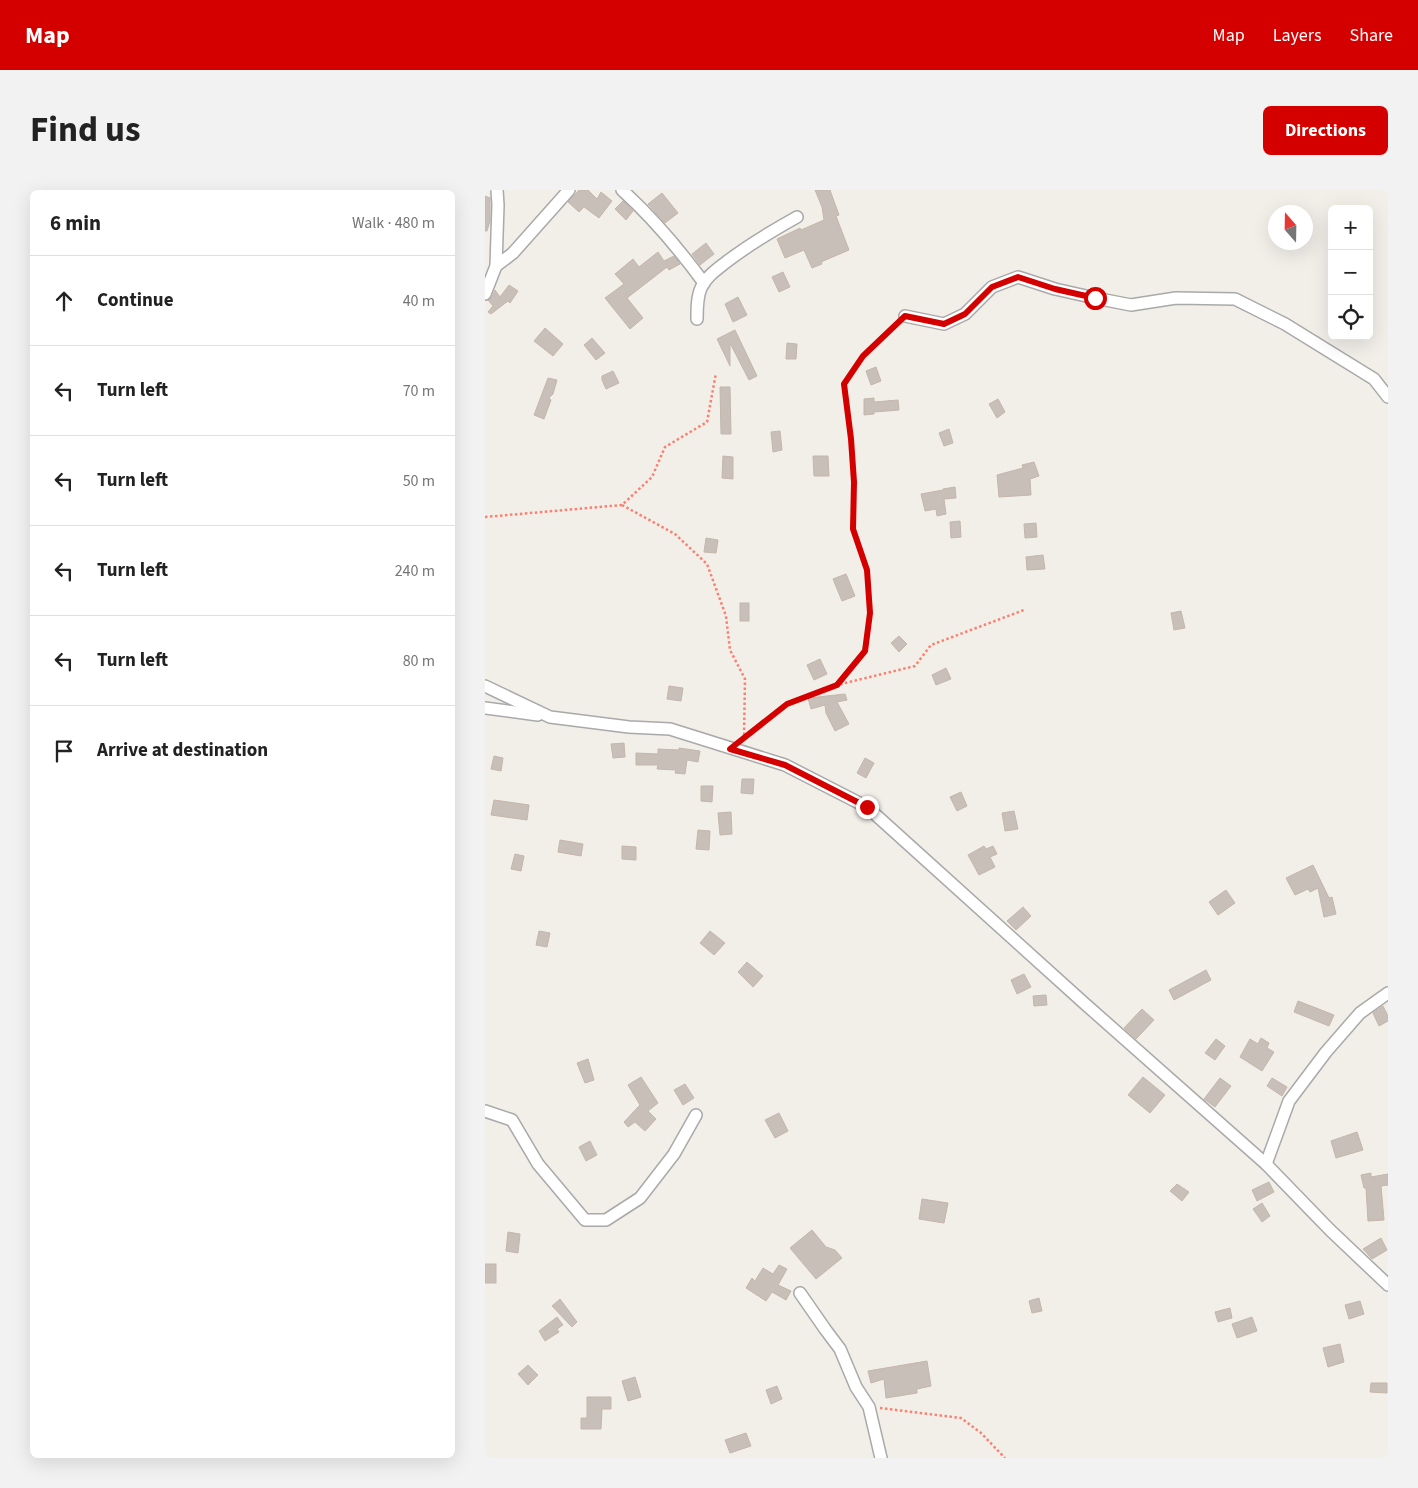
<!DOCTYPE html>
<html lang="en">
<head>
<meta charset="utf-8">
<style>
	:root { --surface:#fff; --page:#f2f2f2; --text:#222; --muted:#767676; --line:#e0e0e0; --accent:#d40000 }
	body { margin:0; font-family:"Source Sans 3",sans-serif; background:var(--page); color:var(--text) }
	.controls { position:absolute; right:15px; top:15px; display:grid; overflow:hidden; border-radius:8px; box-shadow:0 5px 20px #0002 }
	.controls button { width:45px; height:45px; display:grid; place-items:center; padding:0; border:0; border-bottom:1px solid var(--line); background:var(--surface); color:var(--text); font:25px sans-serif }
	.compass { position:absolute; left:783px; top:15px; width:45px; height:45px; border-radius:50%; background:var(--surface); box-shadow:0 5px 20px #0002; rotate:340deg }
	.stop { position:absolute; width:15px; height:15px; margin:-11px; border:4px solid #d40000; border-radius:50%; background:#fff }
	.stop.end { background:#d40000; border-color:#fff; box-shadow:0 1px 5px #0008 }
	.list { margin:0; padding:0; list-style:none }
	h2 { display:flex; justify-content:space-between; align-items:center; height:65px; margin:0; padding:0 20px; font-size:21px }
	h2 small { font-size:16px; font-weight:400; color:var(--muted) }
	.list li { display:grid; grid-template-columns:32px 1fr auto; gap:15px; align-items:center; box-sizing:border-box; height:90px; padding:0 20px; border-top:1px solid var(--line) }
	.list b { display:block; font-size:19px; white-space:nowrap }
	.list em { font-size:16px; font-style:normal; color:var(--muted) }
	.icon { flex:none; width:28px; height:28px; fill:none; stroke:currentColor; stroke-width:2; stroke-linecap:round; stroke-linejoin:round }
	.map { position:relative; flex:none; width:903px; height:1268px; overflow:hidden; border-radius:8px }
	header { display:flex; align-items:center; gap:30px; box-sizing:border-box; height:70px; padding:0 25px; background:var(--accent); color:#fff }
	header strong { font-size:24px }
	nav { display:flex; gap:28px; margin-inline-start:auto; font-size:18px }
	.intro { display:flex; align-items:center; justify-content:space-between; box-sizing:border-box; height:120px; padding:0 30px }
	h1 { margin:0; font-size:35px }
	.button { padding:12px 22px; border-radius:8px; background:var(--accent); color:#fff; font-size:18px; font-weight:700 }
	main { display:flex; gap:30px; padding:0 30px }
	aside { flex:1; background:var(--surface); border-radius:8px; box-shadow:0 5px 20px #0002 }
	.map>svg:first-child { display:block }
	.building { fill:#c7bfb8; stroke:#c4b6ab }
	.lines { fill:none; stroke-linecap:round; stroke-linejoin:round }
	.minor-casing { stroke:#a9a9a9; stroke-width:14 }
	.path { stroke:#fa8072; stroke-width:2.5; stroke-dasharray:2.5 2.5; stroke-linecap:butt }
	.minor { stroke:#fff; stroke-width:11 }
	.route { stroke:#d40000; stroke-width:6 }
</style>
</head>
<body>
<header>
<strong>Map</strong>
<nav><a>Map</a><a>Layers</a><a>Share</a></nav>
</header>
<div class="intro"><h1>Find us</h1><a class="button">Directions</a></div>
<main>
<aside>
<h2>6 min<small>Walk · 480 m</small></h2>
<ul class="list">
<li><svg class="icon" aria-label="ahead" viewBox="0 0 24 24"><path d="M12 20V5M6 11l6-6 6 6"/></svg><div><b>Continue</b></div><em>40 m</em></li>
<li><svg class="icon" aria-label="left" viewBox="0 0 24 24"><path d="M17 20v-9H6M10 6l-5 5 5 5"/></svg><div><b>Turn left</b></div><em>70 m</em></li>
<li><svg class="icon" aria-label="left" viewBox="0 0 24 24"><path d="M17 20v-9H6M10 6l-5 5 5 5"/></svg><div><b>Turn left</b></div><em>50 m</em></li>
<li><svg class="icon" aria-label="left" viewBox="0 0 24 24"><path d="M17 20v-9H6M10 6l-5 5 5 5"/></svg><div><b>Turn left</b></div><em>240 m</em></li>
<li><svg class="icon" aria-label="left" viewBox="0 0 24 24"><path d="M17 20v-9H6M10 6l-5 5 5 5"/></svg><div><b>Turn left</b></div><em>80 m</em></li>
<li><svg class="icon" aria-label="arrive" viewBox="0 0 24 24"><path d="M6 21V4h12l-3 4 3 4H6"/></svg><div><b>Arrive at destination</b></div></li>
</ul>
</aside>
<div class="map">
<svg width="903" height="1268" viewBox="0 0 903 1268">
	<rect width="100%" height="100%" fill="#f2efe9"/>
	<!-- building -->
	<g class="building">
		<path d="M94 0H103L112 9 116 2 127 11 114 28 99 17 94 22 83 12Z"/>
		<path d="M330 0H345L354 25 351 26 364 60 336 72 337 74 327 78 319 60 300 68 292 49 315 38 316 40 339 30 337 17Z"/>
		<path d="M177 3 193 23 180 33 163 14Z"/>
		<path d="M0 6 5 8V31L2 41H0Z"/>
		<path d="M138 11 148 21 141 30 130 19Z"/>
		<path d="M221 53 229 64 215 75 207 64Z"/>
		<path d="M173 62 179 71 189 66 195 74 184 80 182 77 142 108 158 128 145 139 120 108 139 94 130 84 148 69 154 77Z"/>
		<path d="M298 82 305 97 294 102 287 87Z"/>
		<path d="M24 95 33 101 25 113 23 111 6 124 3 122 8 116 3 110 7 107 10 100 15 107Z"/>
		<path d="M253 107 262 125 248 132 240 114Z"/>
		<path d="M60 138 78 154 68 166 49 151Z"/>
		<path d="M250 140 272 186 264 190 245 153V176L232 149Z"/>
		<path d="M107 148 120 163 111 170 99 155Z"/>
		<path d="M302 153 312 154 311 169H301Z"/>
		<path d="M391 177 396 191 386 195 381 181Z"/>
		<path d="M128 181 134 193 121 199 117 190V186Z"/>
		<path d="M63 188 72 190 68 204 64 208 66 210 59 229 49 225Z"/>
		<path d="M235 197H245L246 244H236Z"/>
		<path d="M389 208V212L413 210 414 220 389 222V224L379 225V209Z"/>
		<path d="M513 209 520 222 512 228 504 214Z"/>
		<path d="M464 239 468 253 459 256 454 243Z"/>
		<path d="M295 241 297 260 288 262 286 242Z"/>
		<path d="M238 266 248 267V289L237 288Z"/>
		<path d="M328 266H343L344 286H329Z"/>
		<path d="M549 272 554 286 545 289 546 305 514 307 512 285 538 278 537 275Z"/>
		<path d="M470 297 471 308 459 309 461 324 452 326 451 319 440 321 436 304 458 300V299Z"/>
		<path d="M475 331 476 347 466 348 465 332Z"/>
		<path d="M551 333 552 347 540 348 539 334Z"/>
		<path d="M221 348 233 350 231 363 219 362Z"/>
		<path d="M558 365 560 379 542 380 541 367Z"/>
		<path d="M361 384 370 406 357 411 348 389Z"/>
		<rect x="255" y="413" width="9" height="18"/>
		<path d="M696 421 700 438 689 440 686 423Z"/>
		<path d="M414 446 422 454 414 462 406 453Z"/>
		<path d="M335 469 342 484 329 490 322 475Z"/>
		<path d="M461 478 466 489 451 495 447 485Z"/>
		<path d="M184 496 198 498 196 511 182 509Z"/>
		<path d="M360 504 362 510 352 512 364 534 350 541 341 523 340 515 326 519 323 508Z"/>
		<path d="M139 553 140 567 128 568 126 554Z"/>
		<path d="M194 558 215 561 213 572 202 570 200 584 190 583 191 580 172 579 173 575H151V563L173 564V559L194 560Z"/>
		<path d="M9 566 18 568 16 581 6 579Z"/>
		<path d="M380 568 389 573 381 588 372 583Z"/>
		<path d="M257 589H269L268 604 256 603Z"/>
		<path d="M216 596H228L227 612 216 611Z"/>
		<path d="M476 602 482 616 472 621 465 607Z"/>
		<path d="M9 610 44 615 42 630 6 625Z"/>
		<path d="M529 621 533 639 520 641 517 623Z"/>
		<path d="M246 622 247 644 235 645 233 623Z"/>
		<path d="M213 640 225 641 224 660 211 659Z"/>
		<path d="M75 650 98 654 96 666 73 662Z"/>
		<path d="M137 656 151 657V670L137 669Z"/>
		<path d="M499 656 501 659 508 656 512 664 505 667 510 677 494 685 483 665Z"/>
		<path d="M30 664 39 666 36 681 26 679Z"/>
		<path d="M828 675 844 708 847 707 851 724 839 727 833 698 825 702 823 699 810 705 801 688Z"/>
		<path d="M741 700 750 713 733 725 724 712Z"/>
		<path d="M538 717 546 726 531 740 522 731Z"/>
		<path d="M54 741 65 743 62 757 51 755Z"/>
		<path d="M225 741 240 753 229 765 215 753Z"/>
		<path d="M262 772 278 786 268 797 253 782Z"/>
		<path d="M721 780 726 790 689 810 684 800Z"/>
		<path d="M539 784 546 797 532 804 526 790Z"/>
		<path d="M561 805 562 815 549 816 548 806Z"/>
		<path d="M813 811 849 825 844 836 809 822Z"/>
		<path d="M898 816 903 826V831L894 836 888 823Z"/>
		<path d="M657 819 669 830 651 849 639 838Z"/>
		<path d="M776 848 784 853 782 858 789 862 777 881 755 867 765 849 773 854Z"/>
		<path d="M731 849 740 856 730 870 720 863Z"/>
		<path d="M103 869 109 890 100 893 92 873Z"/>
		<path d="M156 887 173 913 163 921 171 929 160 941 150 932 143 937 139 932 155 915 143 895Z"/>
		<path d="M658 887 680 905 665 923 643 905Z"/>
		<path d="M735 888 746 896 730 917 719 909Z"/>
		<path d="M787 888 802 897 797 906 782 896Z"/>
		<path d="M200 894 209 908 198 915 189 900Z"/>
		<path d="M294 923 303 941 290 948 280 930Z"/>
		<path d="M872 942 878 960 851 968 846 951Z"/>
		<path d="M105 951 112 965 101 971 94 957Z"/>
		<path d="M886 983V987L903 984V995L896 996 899 1030 883 1031 881 998H879L876 985Z"/>
		<path d="M784 992 789 1002 772 1011 767 1000Z"/>
		<path d="M692 994 704 1002 697 1011 685 1001Z"/>
		<path d="M437 1009 463 1013 459 1033 434 1029Z"/>
		<path d="M777 1013 785 1026 777 1032 768 1019Z"/>
		<path d="M327 1040 341 1057 350 1060 357 1068 331 1089 305 1058Z"/>
		<path d="M23 1042 35 1044 33 1063 21 1061Z"/>
		<path d="M896 1048 902 1060 887 1069 878 1059Z"/>
		<rect x="0" y="1074" width="11" height="19"/>
		<path d="M294 1075 302 1079 293 1095 306 1101 301 1110 287 1102 281 1111 261 1098 267 1088 270 1091 278 1078 288 1084Z"/>
		<path d="M554 1108 557 1121 547 1123 544 1111Z"/>
		<path d="M75 1109 92 1132 87 1137 67 1116Z"/>
		<path d="M875 1111 879 1124 864 1129 860 1115Z"/>
		<path d="M745 1118 747 1128 733 1132 730 1122Z"/>
		<path d="M72 1127 78 1135 72 1139 74 1142 60 1151 54 1141Z"/>
		<path d="M767 1127 772 1141 752 1148 747 1134Z"/>
		<path d="M855 1154 859 1172 843 1177 838 1158Z"/>
		<path d="M442 1171 446 1196 432 1199V1203L401 1208 399 1189 386 1193 383 1181Z"/>
		<path d="M43 1175 53 1185 43 1195 33 1184Z"/>
		<path d="M150 1187 156 1207 143 1211 137 1191Z"/>
		<path d="M886 1193H902V1203L885 1202Z"/>
		<path d="M292 1196 297 1209 286 1214 281 1200Z"/>
		<path d="M102 1207H126V1219H117L116 1239H96V1228H102Z"/>
		<path d="M261 1243 266 1256 245 1263 240 1250Z"/>
	</g>
	<g class="lines">
		<!-- minor casing -->
		<g class="minor-casing">
			<g id="minor">
				<path d="M137 0C168 28 194 59 219 93"/>
				<path d="M11 76 28 63 84 0"/>
				<path d="M0 104 11 76 13 15 12 0"/>
				<path d="M420 126 459 134 480 124 507 97 533 87 570 99 610 108 646 115 691 108 750 109 800 134 889 189 903 207"/>
				<path d="M212 129C212 118 212 107 216 98 221 87 231 80 240 73 263 55 287 41 312 27"/>
				<path d="M0 496 65 527 144 537 185 539 300 575 382 617 599 813 781 974 845 1040 903 1095"/>
				<path d="M0 518 53 525"/>
				<path d="M0 921 27 930 53 974 100 1030H121L155 1008 189 964 211 925"/>
				<path d="M781 974 804 911 841 862 875 823 903 803"/>
				<path d="M315 1103 340 1139 355 1159 371 1197 384 1217 396 1268"/>
			</g>
		</g>
		<!-- path -->
		<g class="path">
			<path d="M137 315 190 344 222 374 241 426 245 460 260 489 259 548"/>
			<path d="M0 327 137 315 167 287 180 257 222 232 231 183"/>
			<path d="M352 495 380 461 385 423 382 379 368 339 369 292 367 249 359 195 377 166 412 134"/>
			<path d="M256 550 302 514 352 495 430 476 446 455 539 420"/>
			<path d="M395 1218 476 1228 496 1243 520 1268"/>
		</g>
		<!-- minor -->
		<use href="#minor" class="minor"/>
	</g>
	<g class="lines">
		<!-- route -->
		<path class="route" d="M382 617 300 575 245 559 302 514 352 495 380 461 385 423 382 380 368 339 369 292 366 249 359 194 378 166 420 126 459 134 480 124 507 97 533 87 570 99 610 108"/>
	</g>
</svg>
<div class="controls">
<button>+</button>
<button>−</button>
<button><svg class="icon" aria-label="locate" viewBox="0 0 24 24"><circle cx="12" cy="12" r="6"/><path d="M12 2v4M12 18v4M2 12h4M18 12h4"/></svg></button>
</div>
<svg class="compass" viewBox="-18 -18 36 36"><path d="M0-13l5 13h-10z" fill="#e53935"/><path d="M0 13l5-13h-10z" fill="#767676"/></svg>
<div class="stop" style="left:610px;top:108px"></div>
<div class="stop end" style="left:382px;top:617px"></div>
</div>
</main>
</body>
</html>
